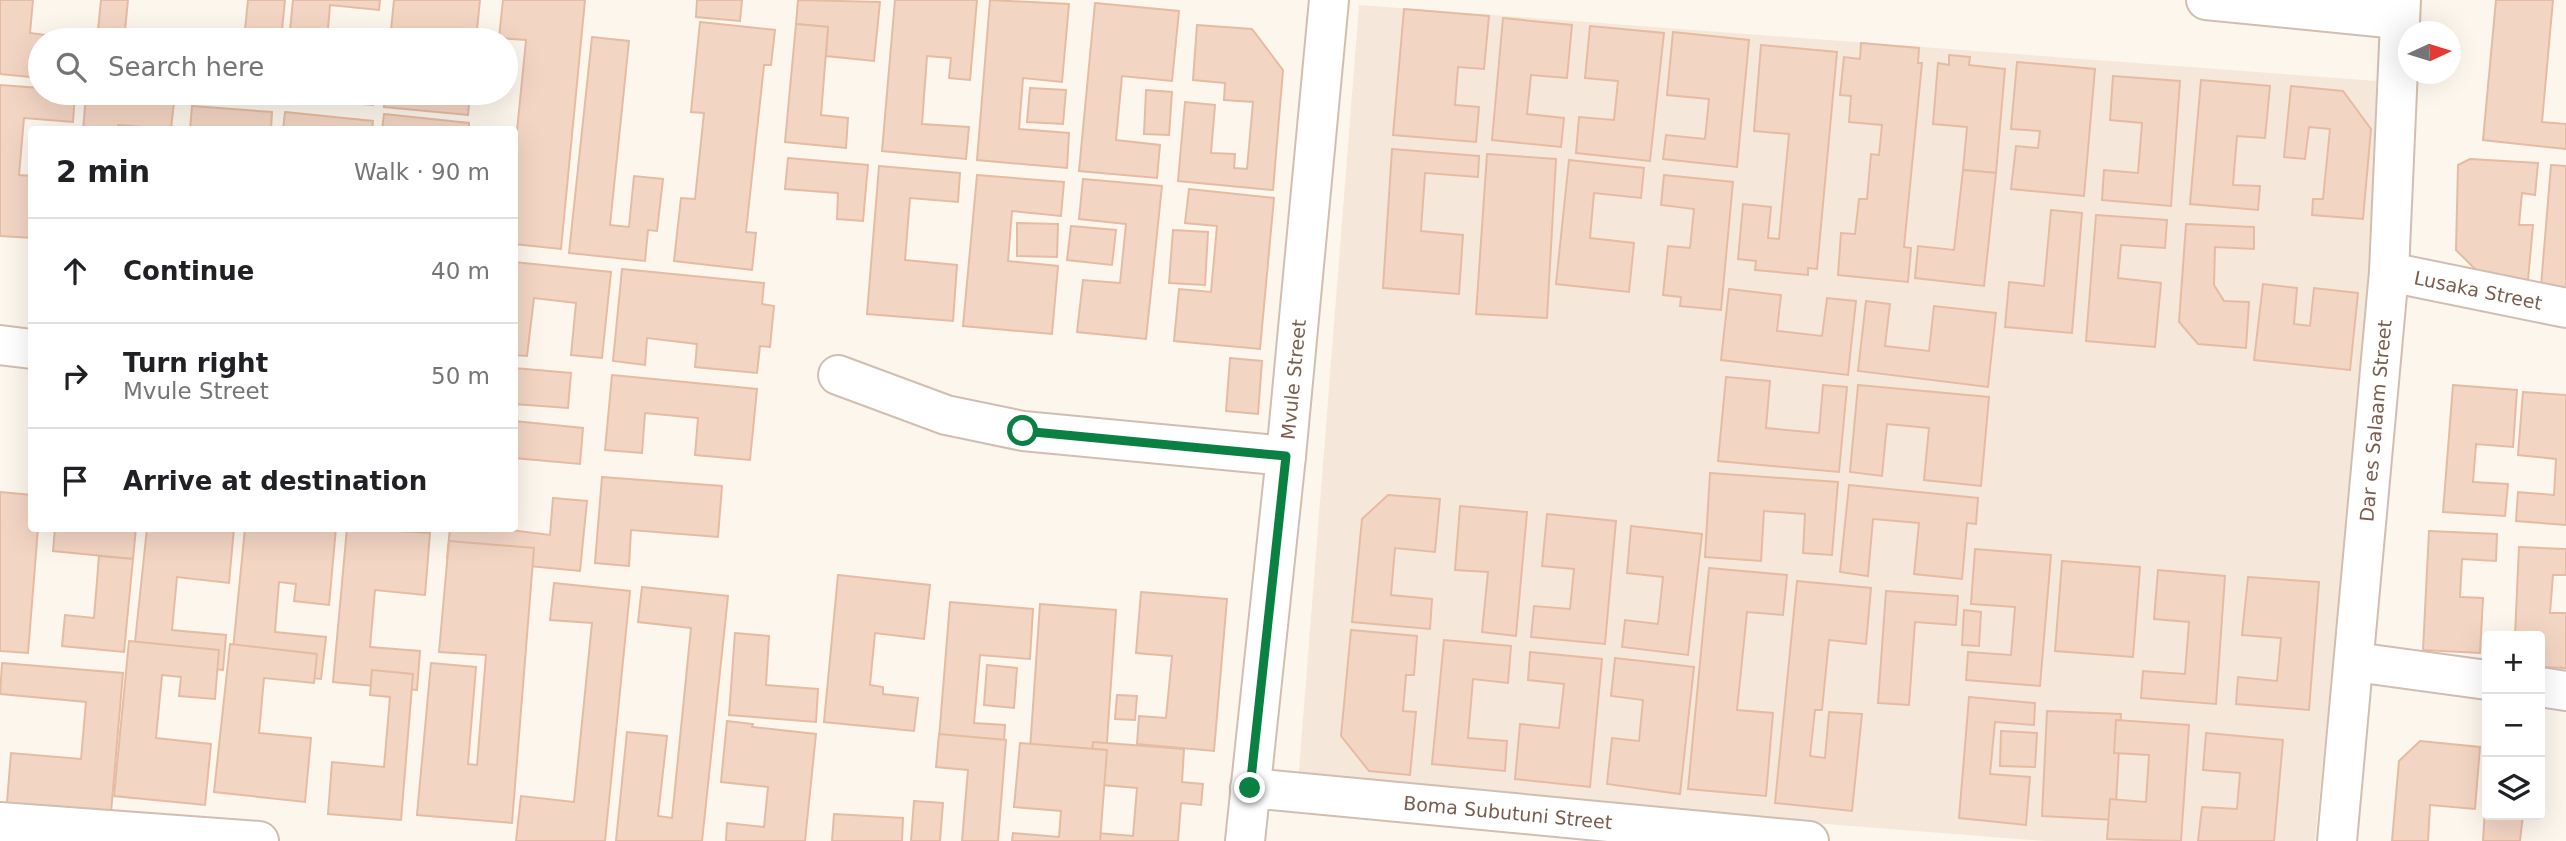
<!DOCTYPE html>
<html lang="en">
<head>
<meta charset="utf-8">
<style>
	:root { --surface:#fff; --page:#f2f2f2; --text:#202124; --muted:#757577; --line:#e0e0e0 }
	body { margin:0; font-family:"DejaVu Sans",sans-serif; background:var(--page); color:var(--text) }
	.controls { position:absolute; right:21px; bottom:21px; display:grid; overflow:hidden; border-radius:7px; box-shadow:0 7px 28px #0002 }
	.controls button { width:63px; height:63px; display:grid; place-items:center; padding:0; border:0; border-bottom:2px solid var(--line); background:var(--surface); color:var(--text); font:35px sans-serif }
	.compass { position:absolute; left:2398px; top:21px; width:63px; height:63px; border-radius:50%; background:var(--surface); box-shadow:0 7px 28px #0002; rotate:86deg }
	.stop { position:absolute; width:21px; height:21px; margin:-16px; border:5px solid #0b8043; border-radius:50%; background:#fff }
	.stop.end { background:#0b8043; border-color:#fff; box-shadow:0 2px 7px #0008 }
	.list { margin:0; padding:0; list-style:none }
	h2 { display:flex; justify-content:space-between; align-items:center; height:91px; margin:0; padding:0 28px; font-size:30px }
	h2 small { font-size:23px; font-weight:400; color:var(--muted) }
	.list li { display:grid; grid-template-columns:46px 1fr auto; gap:21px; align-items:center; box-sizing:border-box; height:105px; padding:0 28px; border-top:2px solid var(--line) }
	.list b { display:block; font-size:26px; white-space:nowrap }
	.list p { margin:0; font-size:23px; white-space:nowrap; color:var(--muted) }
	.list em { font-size:23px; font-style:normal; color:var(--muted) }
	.icon { flex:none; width:38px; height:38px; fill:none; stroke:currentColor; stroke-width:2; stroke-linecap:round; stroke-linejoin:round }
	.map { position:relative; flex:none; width:2566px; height:841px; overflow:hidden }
	.search { position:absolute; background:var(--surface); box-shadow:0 7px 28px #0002; left:28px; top:28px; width:490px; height:77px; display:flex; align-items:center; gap:18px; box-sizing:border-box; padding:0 24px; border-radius:38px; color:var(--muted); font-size:26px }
	.panel { position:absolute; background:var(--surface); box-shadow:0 7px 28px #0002; left:28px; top:126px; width:490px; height:406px; border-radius:7px }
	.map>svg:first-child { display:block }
	.residential { fill:#f5e8da }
	.building { fill:#f3d5c3; stroke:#e6bba3; stroke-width:2 }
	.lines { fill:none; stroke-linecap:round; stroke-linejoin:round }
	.minor-casing { stroke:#d1beb0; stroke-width:42 }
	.minor { stroke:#fff; stroke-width:38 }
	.route { stroke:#0b8043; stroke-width:9 }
	.labels { text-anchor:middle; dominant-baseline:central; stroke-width:6; stroke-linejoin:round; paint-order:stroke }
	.street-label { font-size:19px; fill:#7a5c4d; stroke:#fffaf3 }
</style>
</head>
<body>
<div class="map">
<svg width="2566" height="841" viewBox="0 0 2566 841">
	<rect width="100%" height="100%" fill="#fdf6ec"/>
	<!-- residential -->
	<path class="residential" d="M1359 5 2391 82 2315 841H2045L1298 783Z"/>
	<!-- building -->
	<g class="building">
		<path d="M0 0H33L30 33 83 40H40V78L0 74Z"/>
		<path d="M101 0H128L124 40H97Z"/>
		<path d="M248 0H285L281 40H244Z"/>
		<path d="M293 0H380L379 10 330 5 327 40H289Z"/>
		<path d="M394 0H480L476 39 425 34 424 40H390Z"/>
		<path d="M503 0H585L561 249 514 244V161L526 40 499 38Z"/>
		<path d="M697 0H742L740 21 696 17Z"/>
		<path d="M798 0 880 2 874 61 826 56 828 27 796 24Z"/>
		<path d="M895 0H977L970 80 949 78 951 58 927 56 922 124 969 127 966 159 882 151Z"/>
		<path d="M990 0 1069 4 1062 82 1023 78 1019 129 1069 133 1067 168 977 160Z"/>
		<path d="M2496 0H2553L2542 122 2566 124V149L2483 140Z"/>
		<path d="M1095 3 1179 11 1172 81 1122 76 1116 140 1160 145 1157 178 1079 171Z"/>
		<path d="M1404 9 1489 16 1484 69 1458 67 1455 105 1479 107 1476 142 1393 135Z"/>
		<path d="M1503 18 1572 25 1567 78 1531 75 1527 114 1564 118 1561 147 1492 140Z"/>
		<path d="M700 22 775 30 771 65H764L746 232 756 233 752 270 674 261 681 198 695 199 704 113 691 112Z"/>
		<path d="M796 24 828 27 821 115 848 118 846 148 785 142Z"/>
		<path d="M1197 25 1252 29 1283 70 1273 190 1178 181 1185 102 1215 105 1211 153 1235 154 1234 168 1247 169 1253 102 1224 100 1225 83 1193 80Z"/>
		<path d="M1590 26 1664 33 1650 161 1576 153 1579 117 1614 120 1618 81 1585 78Z"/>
		<path d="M1673 32 1749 40 1737 167 1663 159 1666 135 1705 139 1709 99 1667 95Z"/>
		<path d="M592 37 629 41 610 225 629 227 634 176 663 179 657 231 648 230 645 261 569 253Z"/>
		<path d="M1861 43 1919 48 1918 63H1922L1904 247 1911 248 1908 282 1838 275 1841 233 1855 234 1859 199H1867L1871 154 1879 155 1882 125 1849 122 1851 96 1840 95 1844 57 1860 59Z"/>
		<path d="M1761 45 1837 52 1817 269 1808 268V275L1755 270 1756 261 1738 259 1743 204 1771 207 1768 238 1779 239 1789 134 1754 131Z"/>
		<path d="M1949 55 1970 57 1969 65 2005 69 1996 173 1963 170 1967 127 1933 124 1938 63 1949 65Z"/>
		<path d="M2017 62 2095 69 2084 196 2011 189 2016 146 2038 148 2040 131 2011 129Z"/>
		<path d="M2113 76 2180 81 2171 206 2102 200 2104 170 2138 173 2142 123 2110 120Z"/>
		<path d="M2201 80 2270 86 2265 138 2237 136 2233 185 2260 186 2258 210 2190 204Z"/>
		<path d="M0 85 40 88V93H75L73 122 24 118 19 175 32 176V238L0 236Z"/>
		<path d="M2291 86 2343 91 2371 129 2363 219 2312 215 2313 199H2323L2330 129 2309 127 2305 159 2284 157Z"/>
		<path d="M1030 88 1066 90 1063 124 1027 122Z"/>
		<path d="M1146 90 1172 92 1169 135 1144 134Z"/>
		<path d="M284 93H374L373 105 284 97Z"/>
		<path d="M385 93H470L468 115 384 107Z"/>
		<path d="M86 95 174 102 171 129 118 125V130H83Z"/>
		<path d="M192 106 272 112 271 130H190Z"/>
		<path d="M285 112 373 121 372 130H283Z"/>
		<path d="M384 114 469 123V130H382Z"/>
		<path d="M1392 149 1479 156 1478 177 1425 173 1421 231 1463 235 1459 294 1383 288Z"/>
		<path d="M1487 154 1556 159 1547 318 1476 314Z"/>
		<path d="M788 158 868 165 863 221 837 219 838 193 785 189Z"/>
		<path d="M2470 159 2538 163 2535 195 2522 193 2519 225H2533L2528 280 2483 277 2456 250 2458 165Z"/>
		<path d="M1569 160 1644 168 1641 198 1594 193 1590 238 1634 243 1629 292 1556 284Z"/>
		<path d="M2551 165 2566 166V288L2541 286Z"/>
		<path d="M879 166 960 173 958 202 910 198 905 260 957 265 953 321 867 314Z"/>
		<path d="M1963 170 1996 173 1984 286 1915 278 1918 246 1954 250Z"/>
		<path d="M977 175 1064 182 1061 216 1012 211 1008 261 1058 266 1052 334 963 326Z"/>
		<path d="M1664 175 1733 182 1721 310 1680 306 1681 297 1663 295 1668 246 1690 248 1694 209 1661 205Z"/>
		<path d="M1083 179 1162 186 1146 339 1077 332 1083 280 1120 283 1126 224 1079 219Z"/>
		<path d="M1189 189 1274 198 1260 349 1174 341 1179 289 1211 292 1217 226 1185 223Z"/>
		<path d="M2051 210 2082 213 2072 333 2005 327 2009 282 2044 286Z"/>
		<path d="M2096 215 2167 220 2165 248 2121 245 2118 278 2161 283 2155 347 2086 341Z"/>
		<path d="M1017 223 1058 224 1057 257 1017 256Z"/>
		<path d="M2186 224 2254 227V249L2215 247 2214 285 2224 301 2249 302 2246 348 2198 344 2179 322Z"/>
		<path d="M1071 226 1116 230 1112 265 1067 260Z"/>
		<path d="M1173 230 1208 232 1205 285 1169 283Z"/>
		<path d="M514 262 611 272 602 358 571 355 576 303 534 298 527 356 514 355Z"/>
		<path d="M622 269 764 283 762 304 774 306 770 347 760 346 757 373 695 367 697 344 647 338 645 365 613 361Z"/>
		<path d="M2263 284 2297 288 2294 324 2310 326 2314 288 2358 293 2350 370 2254 360Z"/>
		<path d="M1729 289 1781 295 1777 331 1822 336 1827 298 1856 301 1848 375 1721 360Z"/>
		<path d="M1866 301 1890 304 1885 346 1929 351 1934 306 1996 313 1988 387 1858 371Z"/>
		<path d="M1230 358 1262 361 1258 414 1226 411Z"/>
		<path d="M514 368 571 373 568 408 514 404Z"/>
		<path d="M612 375 757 389 750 460 695 455 698 418 645 413 642 453 605 450Z"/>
		<path d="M1726 377 1770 381 1766 428 1819 433 1823 385 1847 387 1839 472 1718 461Z"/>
		<path d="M1858 385 1989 397 1981 486 1924 480 1929 428 1887 424 1882 476 1850 472Z"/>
		<path d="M2453 385 2517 390 2513 447 2476 444 2473 482 2508 484 2505 516 2443 512Z"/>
		<path d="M2523 392 2566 395V525L2516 521 2518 492 2554 495 2556 459 2518 455Z"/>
		<path d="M514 421 583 428 580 464 514 458Z"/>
		<path d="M1710 473 1838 482 1832 555 1803 553 1805 514 1764 511 1761 561 1705 557Z"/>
		<path d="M602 477 722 486 718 537 631 530 629 566 595 563Z"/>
		<path d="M1849 485 1978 498 1976 524 1967 523 1962 579 1914 574 1919 523 1873 519 1868 576 1840 572Z"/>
		<path d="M0 492 32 495V528H38L28 653 0 651Z"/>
		<path d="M1388 495 1440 499 1435 552 1395 548 1391 595 1432 599 1430 629 1352 622 1362 519Z"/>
		<path d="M553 498 587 501 580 571 447 558 450 528H495L550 535Z"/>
		<path d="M1460 506 1527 512 1516 636 1482 632 1488 572 1455 570Z"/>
		<path d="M1547 514 1616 521 1605 644 1531 637 1534 606 1570 609 1574 569 1542 566Z"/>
		<path d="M1631 526 1702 534 1688 655 1622 647 1625 620 1658 624 1663 577 1627 573Z"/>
		<path d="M55 528H136L133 559 53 551Z"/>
		<path d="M147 528H234L229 583 177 577 172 630 226 635 223 670 133 661Z"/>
		<path d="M245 528H336L329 605 294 601 296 584 279 582 275 632 326 637 321 679 231 670Z"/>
		<path d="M347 528 430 533 425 595 375 590 370 647 420 651 417 690 333 682Z"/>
		<path d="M2429 531 2497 534 2496 561 2462 559 2460 597 2483 598 2480 653 2423 650Z"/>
		<path d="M449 541 534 548 512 823 417 815 431 663 476 667 468 764 477 765 486 655 439 652Z"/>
		<path d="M2519 547 2566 549V575H2553L2550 613H2566V668L2540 667V636H2515Z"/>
		<path d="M1975 549 2051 555 2040 686 1966 680 1968 652 2011 655 2015 607 1971 604Z"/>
		<path d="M99 556 133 559 124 652 62 646 65 615 94 618Z"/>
		<path d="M2062 561 2140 567 2133 657 2055 651Z"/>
		<path d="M1709 568 1787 575 1783 615 1747 612 1737 710 1773 713 1766 796 1688 789Z"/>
		<path d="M2158 570 2225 576 2216 704 2141 698 2143 671 2185 674 2189 622 2154 619Z"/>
		<path d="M838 575 930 585 924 639 875 633 870 685 883 687V694L918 698 914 731 824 722Z"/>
		<path d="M2248 577 2319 582 2309 710 2236 704 2238 677 2277 681 2281 638 2242 635Z"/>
		<path d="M1797 581 1871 588 1866 644 1829 640 1822 710H1815L1810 756 1825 758 1829 712 1862 714 1852 811 1775 803Z"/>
		<path d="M554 583 630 591 605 841H516L521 796 574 802 592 623 550 620Z"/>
		<path d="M642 587 728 596 702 841H616L627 732 667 736 658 816 672 818 691 628 638 622Z"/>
		<path d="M1886 591 1958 596 1956 625 1915 622 1909 705 1878 703Z"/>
		<path d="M1141 592 1227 599 1214 751 1137 744 1139 716 1166 718 1172 656 1136 653Z"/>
		<path d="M950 602 1033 609 1030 659 980 655 974 723 1005 725 1003 756 938 751Z"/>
		<path d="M1040 604 1116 610 1106 756 1030 750Z"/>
		<path d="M1964 610 1981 612 1979 646 1962 645Z"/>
		<path d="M1351 630 1417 636 1414 675H1406L1403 711 1416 712 1410 775 1369 771 1341 736Z"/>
		<path d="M735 633 769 636 766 685 818 689 816 722 729 715Z"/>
		<path d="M1444 640 1511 646 1508 683 1473 679 1468 738 1507 741 1505 771 1432 764Z"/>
		<path d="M129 641 219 650 215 699 179 696 181 677 162 675 156 738 211 744 205 805 114 796Z"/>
		<path d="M230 644 317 654 314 683 264 678 259 733 311 738 305 802 214 792Z"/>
		<path d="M1530 652 1602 659 1590 787 1515 779 1520 724 1559 728 1564 684 1528 680Z"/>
		<path d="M1615 658 1694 667 1680 794 1607 784 1612 738 1639 741 1643 700 1611 696Z"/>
		<path d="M2 663 123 673 110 824 6 815 11 753 81 759 86 702 0 694Z"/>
		<path d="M987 665 1017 668 1014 708 984 705Z"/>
		<path d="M372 670 413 674 401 820 328 814 332 762 384 767 390 697 370 695Z"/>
		<path d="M1117 695 1137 696 1135 720 1115 719Z"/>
		<path d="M1969 697 2035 703 2034 725 1995 722 1990 774 2030 777 2026 825 1959 818Z"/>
		<path d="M2047 711 2121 714 2115 820 2042 816Z"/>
		<path d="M2116 720 2189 725 2181 841 2107 839 2110 799 2146 802 2149 755 2114 753Z"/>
		<path d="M727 721 753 724 752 727 816 734 805 841H726L727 823 764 827 768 787 721 782Z"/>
		<path d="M2001 731 2037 733 2035 767 2000 766Z"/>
		<path d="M2206 733 2283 740 2274 841H2198L2202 807 2237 809 2240 773 2203 770Z"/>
		<path d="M939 734 1006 740 998 841H962L968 770 936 767Z"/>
		<path d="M2420 741 2480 747 2475 809 2430 805 2428 841H2392L2399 761Z"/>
		<path d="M1093 742 1184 749 1182 782 1203 784 1201 805 1181 803 1178 841H1084L1085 832 1133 836 1137 788 1090 784Z"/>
		<path d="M1020 743 1107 750 1100 841H1012L1013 833 1059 837 1061 811 1014 807Z"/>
		<path d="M914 801 943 803 940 841H911Z"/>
		<path d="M2485 808H2487V815H2523L2520 841H2483Z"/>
		<path d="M834 814 903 818 902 841H832Z"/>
	</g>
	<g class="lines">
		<!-- minor casing -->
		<g class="minor-casing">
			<g id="minor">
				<path d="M2206 0 2398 19"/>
				<path id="s1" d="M2389 272 2566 308"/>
				<path d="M0 345 32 349"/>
				<path d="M838 375 946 415 1023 431 1286 456"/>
				<path d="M2355 662 2487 680"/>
				<path d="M2540 687 2566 691"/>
				<path id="s2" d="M1250 788 1809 841"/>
				<path d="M0 822 259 841"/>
				<path id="s3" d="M1245 841 1286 456 1329 0"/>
				<path id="s4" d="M2337 841 2389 272 2401 0"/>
			</g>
		</g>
		<!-- minor -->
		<use href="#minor" class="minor"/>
	</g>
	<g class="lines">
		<!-- route -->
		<path class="route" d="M1023 431 1286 456 1250 788"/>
	</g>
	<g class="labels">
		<!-- street labels -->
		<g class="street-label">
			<text stroke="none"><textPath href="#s1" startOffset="91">Lusaka Street</textPath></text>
			<text stroke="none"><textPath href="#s3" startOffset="464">Mvule Street</textPath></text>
			<text stroke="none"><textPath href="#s4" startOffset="422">Dar es Salaam Street</textPath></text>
			<text stroke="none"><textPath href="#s2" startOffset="259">Boma Subutuni Street</textPath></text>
		</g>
	</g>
</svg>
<div class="controls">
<button>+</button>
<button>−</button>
<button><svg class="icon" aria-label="layers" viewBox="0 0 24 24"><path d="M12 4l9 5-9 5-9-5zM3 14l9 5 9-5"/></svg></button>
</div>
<svg class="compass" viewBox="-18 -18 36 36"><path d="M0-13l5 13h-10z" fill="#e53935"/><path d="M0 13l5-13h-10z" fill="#757577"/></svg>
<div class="stop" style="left:1023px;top:431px"></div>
<div class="stop end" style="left:1250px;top:788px"></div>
<div class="search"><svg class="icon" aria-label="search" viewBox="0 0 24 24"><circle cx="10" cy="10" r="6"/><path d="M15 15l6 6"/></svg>Search here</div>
<section class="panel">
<h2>2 min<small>Walk · 90 m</small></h2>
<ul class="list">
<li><svg class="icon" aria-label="ahead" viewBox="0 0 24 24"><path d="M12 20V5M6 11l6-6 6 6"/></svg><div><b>Continue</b></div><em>40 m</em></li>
<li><svg class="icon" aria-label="right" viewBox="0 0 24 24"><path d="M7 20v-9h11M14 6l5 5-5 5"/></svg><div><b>Turn right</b><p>Mvule Street</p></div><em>50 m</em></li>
<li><svg class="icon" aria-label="arrive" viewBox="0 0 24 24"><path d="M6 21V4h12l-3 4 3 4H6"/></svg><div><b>Arrive at destination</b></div></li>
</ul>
</section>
</div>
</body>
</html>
